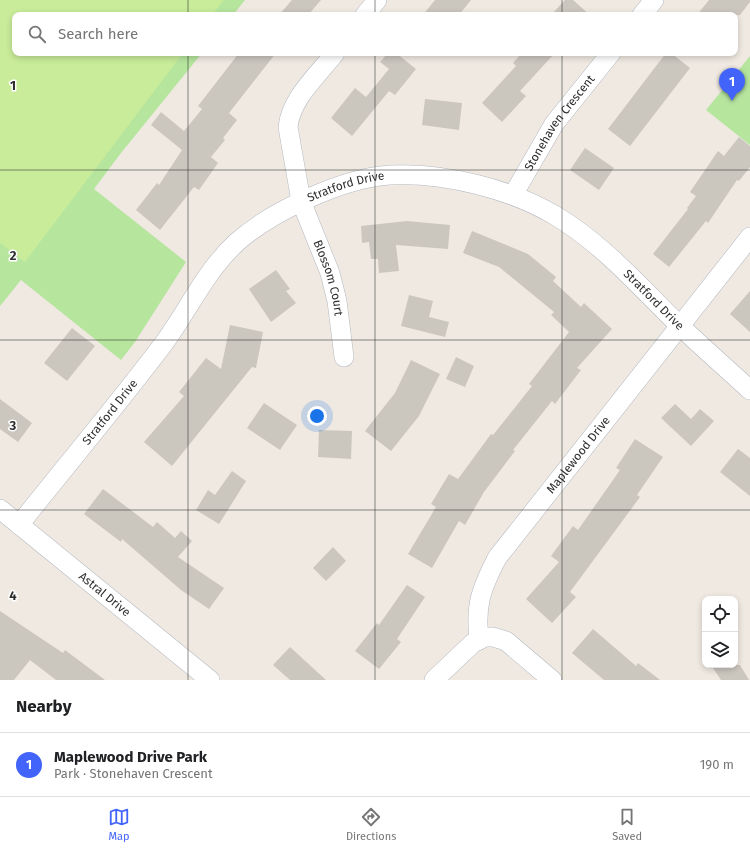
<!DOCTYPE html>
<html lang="en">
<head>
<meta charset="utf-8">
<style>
	:root { --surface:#fff; --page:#f2f2f2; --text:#202124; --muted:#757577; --line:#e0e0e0; --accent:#4264fb }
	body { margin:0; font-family:"Fira Sans",sans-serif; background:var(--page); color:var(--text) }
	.controls { position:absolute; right:12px; bottom:12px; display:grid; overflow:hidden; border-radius:8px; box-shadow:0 2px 6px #0003 }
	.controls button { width:36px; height:36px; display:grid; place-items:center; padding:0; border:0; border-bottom:1px solid var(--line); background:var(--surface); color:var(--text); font:20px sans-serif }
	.you { position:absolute; left:317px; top:416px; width:14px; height:14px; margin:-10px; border:3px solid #fff; border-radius:50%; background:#1a73e8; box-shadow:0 0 0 6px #1a73e833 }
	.badge { display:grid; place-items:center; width:26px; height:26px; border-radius:50%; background:var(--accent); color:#fff; font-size:13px; font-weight:700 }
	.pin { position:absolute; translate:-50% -33px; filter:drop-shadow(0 1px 2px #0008) }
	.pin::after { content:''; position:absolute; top:21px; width:14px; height:12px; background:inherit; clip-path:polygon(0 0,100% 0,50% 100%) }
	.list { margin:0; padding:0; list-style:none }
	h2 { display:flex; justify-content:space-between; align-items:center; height:52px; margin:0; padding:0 16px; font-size:17px }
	h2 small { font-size:13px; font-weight:400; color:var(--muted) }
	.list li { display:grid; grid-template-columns:26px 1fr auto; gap:12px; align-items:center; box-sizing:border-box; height:64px; padding:0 16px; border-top:1px solid var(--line) }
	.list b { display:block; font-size:15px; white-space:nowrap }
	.list p { margin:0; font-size:13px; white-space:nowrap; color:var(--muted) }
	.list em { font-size:13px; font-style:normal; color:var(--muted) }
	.icon { flex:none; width:22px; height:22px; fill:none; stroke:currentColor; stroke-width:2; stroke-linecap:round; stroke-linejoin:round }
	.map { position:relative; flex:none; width:750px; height:680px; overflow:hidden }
	.search { position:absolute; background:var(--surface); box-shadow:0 2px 6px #0003; left:12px; right:12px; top:12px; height:44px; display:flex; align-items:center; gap:10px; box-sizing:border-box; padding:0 14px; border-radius:8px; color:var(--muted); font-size:15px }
	.sheet { height:116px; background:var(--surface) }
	nav { display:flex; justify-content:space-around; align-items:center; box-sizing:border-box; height:56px; border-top:1px solid var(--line); background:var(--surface); font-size:11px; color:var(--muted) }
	nav a { display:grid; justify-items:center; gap:2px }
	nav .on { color:var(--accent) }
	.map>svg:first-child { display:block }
	.green { fill:#b6e59e }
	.pitch { fill:#c9ec9a }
	.building { fill:#cbc7bf }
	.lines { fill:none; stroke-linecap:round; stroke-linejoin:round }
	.minor-casing { stroke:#b4b7c1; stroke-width:20 }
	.minor { stroke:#fff; stroke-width:19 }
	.grid { fill:none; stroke:#2e2e2e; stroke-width:1; stroke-opacity:0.55 }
	.labels { text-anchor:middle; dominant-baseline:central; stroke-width:3; stroke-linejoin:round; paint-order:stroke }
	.street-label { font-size:12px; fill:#2e2e2e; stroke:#fff }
	.grid-label { font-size:13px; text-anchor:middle; font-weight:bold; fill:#2e2e2e; stroke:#fff; stroke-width:3; stroke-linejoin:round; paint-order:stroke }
</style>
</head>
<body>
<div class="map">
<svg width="750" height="680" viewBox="0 0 750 680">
	<rect width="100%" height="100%" fill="#efe9e1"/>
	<!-- green -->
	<g class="green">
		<path d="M0 0H245L233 15H15V53H202L121 153 94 189 186 262 135 342 121 360 21 280 0 306Z"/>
		<path d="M750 56V145L706 110Z"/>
	</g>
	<!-- pitch -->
	<path class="pitch" d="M0 0H224L212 15H15V53H183L25 262 0 243Z"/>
	<!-- building -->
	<g class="building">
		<path d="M292 0H321L308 15H279Z"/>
		<path d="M435 0H471L459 15H423Z"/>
		<path d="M565 0H573L590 15H551Z"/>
		<path d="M709 0H750V2L740 15H697Z"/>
		<path d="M239 53H276L229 113 237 120 223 138 225 140 211 157 218 163 199 190 194 187 160 230 136 210 157 183 159 185 182 150 151 125 161 112 184 131 202 109 198 106Z"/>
		<path d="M388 53H396L416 69 395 95 389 91 352 136 331 118 355 88 366 97 389 69 380 62Z"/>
		<path d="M522 53H555L520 91 526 96 502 122 482 103 516 66 513 63Z"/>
		<path d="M666 53H671L690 68 630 146 608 129Z"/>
		<path d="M425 99 462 103 459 130 422 125Z"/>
		<path d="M739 137 750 146V167L739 181 737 180 708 223 706 221 669 267 653 254 688 209 687 208 696 196 690 192 718 151 724 156Z"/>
		<path d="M585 148 614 168 599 190 570 170Z"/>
		<path d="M407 221 450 225 448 249 396 245 399 271 379 273 378 259H371L369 242 362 243 361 226Z"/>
		<path d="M472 231 528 254 556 277 553 281 581 307 584 303 612 329 577 368 581 370 555 404 552 401 513 450 515 451 484 492 465 525 459 521 432 568 408 554 436 507 431 504 449 474 458 479 491 434 493 435 532 386 529 384 569 332 551 315 554 312 499 267 463 253Z"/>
		<path d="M276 270 290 289 286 291 296 303 271 322 249 289Z"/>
		<path d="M750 291V332L730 314Z"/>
		<path d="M409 295 433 301 429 317 449 322 445 337 401 326Z"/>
		<path d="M230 325 263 332 256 368 252 367 172 466 144 442 184 396 179 392 206 358 221 369Z"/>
		<path d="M72 328 95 346 67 381 44 363Z"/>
		<path d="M456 357 474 366 465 387 446 379Z"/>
		<path d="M411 360 440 374 419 416 391 451 365 431 395 393Z"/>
		<path d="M0 399 32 423 18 442 0 429Z"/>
		<path d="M264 403 297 425 280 450 247 428Z"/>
		<path d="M675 404 691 419 700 409 714 421 691 446 661 418Z"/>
		<path d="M319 430 352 431 351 459 318 457Z"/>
		<path d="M635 439 663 457 637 495 640 497 570 592 576 597 552 623 526 599 559 562 551 556 573 526 578 530 620 470 616 468Z"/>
		<path d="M738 449 750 458V496L720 472Z"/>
		<path d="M232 471 246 481 219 524 196 510 208 490 215 495Z"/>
		<path d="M103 489 153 527 157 522 175 538 181 531 192 541 178 557 224 588 209 609 181 590 122 539 121 542 84 514Z"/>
		<path d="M333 547 346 561 326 581 313 568Z"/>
		<path d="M407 585 425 597 397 639 401 642 379 669 355 651 377 623 379 625Z"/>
		<path d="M0 611 63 653 65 650 105 680H56L30 660 14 680H0Z"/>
		<path d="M593 629 636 666 638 663 660 680H604L572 653Z"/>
		<path d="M290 647 326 680H290L273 665Z"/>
		<path d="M711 665H740L749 680H721Z"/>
	</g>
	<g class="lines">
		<!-- minor casing -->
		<g class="minor-casing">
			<g id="minor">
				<path d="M365 15 377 0"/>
				<path d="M642 15 654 0"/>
				<path id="s1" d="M335 53C318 75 291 98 288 127L301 201 330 273 337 301 344 357"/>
				<path id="s2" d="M513 195 554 124 611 53"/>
				<path id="s3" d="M0 509 210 680"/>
				<path id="s4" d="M19 525C65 467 113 410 158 351 186 316 203 273 237 242 272 211 343 178 390 175 443 172 511 189 556 216 604 245 640 287 679 325 702 347 726 368 750 390"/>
				<path id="s5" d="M479 640C475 605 481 589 497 558L750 237"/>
				<path d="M434 680 473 643 485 637H493L506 641 552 680"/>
			</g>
		</g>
		<!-- minor -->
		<use href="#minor" class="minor"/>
	</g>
	<!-- grid -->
	<path class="grid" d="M188 0V15M375 0V15M562 0V15M188 53V680M375 53V680M562 53V680M0 170H750M0 340H750M0 510H750"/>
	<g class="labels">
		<!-- street labels -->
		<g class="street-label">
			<text stroke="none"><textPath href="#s2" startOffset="86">Stonehaven Crescent</textPath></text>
			<text stroke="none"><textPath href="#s4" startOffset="481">Stratford Drive</textPath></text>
			<text stroke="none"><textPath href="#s1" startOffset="246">Blossom Court</textPath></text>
			<text stroke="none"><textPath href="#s4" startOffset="829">Stratford Drive</textPath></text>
			<text stroke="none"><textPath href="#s4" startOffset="145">Stratford Drive</textPath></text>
			<text stroke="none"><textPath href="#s5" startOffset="217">Maplewood Drive</textPath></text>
			<text stroke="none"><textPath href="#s3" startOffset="135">Astral Drive</textPath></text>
		</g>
	</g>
	<g class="grid-label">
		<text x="13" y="90">1</text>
		<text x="13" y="260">2</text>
		<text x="13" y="430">3</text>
		<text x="13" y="600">4</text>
	</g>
</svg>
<div class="controls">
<button><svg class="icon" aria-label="locate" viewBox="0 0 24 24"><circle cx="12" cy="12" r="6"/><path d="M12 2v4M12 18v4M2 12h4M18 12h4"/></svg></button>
<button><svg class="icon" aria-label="layers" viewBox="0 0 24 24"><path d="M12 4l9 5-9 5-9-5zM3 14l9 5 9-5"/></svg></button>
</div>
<div class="you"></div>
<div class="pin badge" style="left:732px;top:101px">1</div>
<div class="search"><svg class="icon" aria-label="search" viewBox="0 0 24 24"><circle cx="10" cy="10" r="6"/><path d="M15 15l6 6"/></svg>Search here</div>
</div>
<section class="sheet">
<h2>Nearby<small></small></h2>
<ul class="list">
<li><span class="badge">1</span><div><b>Maplewood Drive Park</b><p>Park · Stonehaven Crescent</p></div><em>190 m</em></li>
</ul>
</section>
<nav>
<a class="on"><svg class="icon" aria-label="map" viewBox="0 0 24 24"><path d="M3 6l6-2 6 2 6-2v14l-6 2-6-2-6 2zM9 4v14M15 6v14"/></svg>Map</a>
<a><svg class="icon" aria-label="directions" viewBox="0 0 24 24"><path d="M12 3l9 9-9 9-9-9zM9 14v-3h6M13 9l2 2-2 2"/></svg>Directions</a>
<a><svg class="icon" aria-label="saved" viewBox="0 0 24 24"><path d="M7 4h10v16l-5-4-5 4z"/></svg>Saved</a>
</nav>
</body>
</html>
